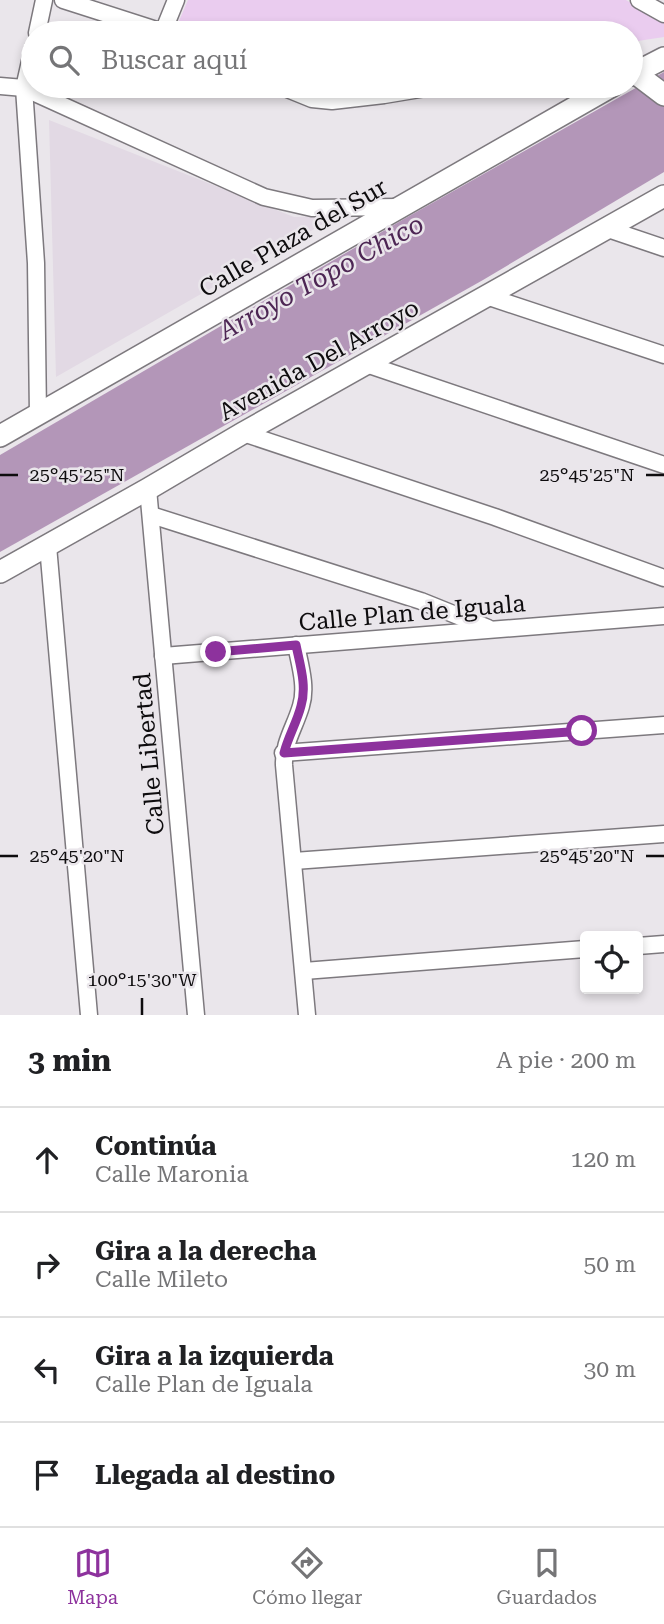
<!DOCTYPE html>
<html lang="es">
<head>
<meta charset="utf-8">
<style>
	:root { --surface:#fff; --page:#f6f6f6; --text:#202124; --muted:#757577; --line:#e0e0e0; --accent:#8d329d }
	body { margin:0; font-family:"Roboto Serif",serif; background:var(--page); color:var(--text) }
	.controls { position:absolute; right:21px; bottom:21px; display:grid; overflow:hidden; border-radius:7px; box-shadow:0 4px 10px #0003 }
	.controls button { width:63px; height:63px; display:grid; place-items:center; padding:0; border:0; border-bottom:2px solid var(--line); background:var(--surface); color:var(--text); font:35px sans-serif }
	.stop { position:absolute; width:21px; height:21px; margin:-16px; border:5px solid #8d329d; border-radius:50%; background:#fff }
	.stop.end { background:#8d329d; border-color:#fff; box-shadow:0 2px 7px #0008 }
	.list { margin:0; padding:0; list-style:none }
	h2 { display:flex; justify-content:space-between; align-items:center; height:91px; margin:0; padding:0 28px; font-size:30px }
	h2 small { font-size:23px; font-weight:400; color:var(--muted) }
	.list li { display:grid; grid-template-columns:46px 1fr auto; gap:21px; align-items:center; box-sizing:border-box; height:105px; padding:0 28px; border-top:2px solid var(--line) }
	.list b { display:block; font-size:26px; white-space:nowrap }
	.list p { margin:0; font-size:23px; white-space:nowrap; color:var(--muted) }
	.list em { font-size:23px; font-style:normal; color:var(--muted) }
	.icon { flex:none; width:38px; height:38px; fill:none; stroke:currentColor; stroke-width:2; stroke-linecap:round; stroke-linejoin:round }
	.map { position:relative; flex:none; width:664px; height:1015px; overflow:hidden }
	.search { position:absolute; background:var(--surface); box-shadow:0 4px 10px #0003; left:21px; right:21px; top:21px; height:77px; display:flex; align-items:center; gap:18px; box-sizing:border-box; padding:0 24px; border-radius:38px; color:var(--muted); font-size:26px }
	.sheet { height:511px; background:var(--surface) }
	nav { display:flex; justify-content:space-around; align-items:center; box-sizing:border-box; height:98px; border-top:2px solid var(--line); background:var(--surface); font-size:19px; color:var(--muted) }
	nav a { display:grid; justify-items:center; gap:4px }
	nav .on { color:var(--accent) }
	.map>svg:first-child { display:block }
	.built { fill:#e2d9e4 }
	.green { fill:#eaccef }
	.water { fill:#b396b8 }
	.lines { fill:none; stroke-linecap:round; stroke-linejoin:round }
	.minor-casing { stroke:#7d797e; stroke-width:19 }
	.tertiary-casing { stroke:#7d797e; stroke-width:24 }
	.minor { stroke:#fff; stroke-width:16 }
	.tertiary { stroke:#fff; stroke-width:21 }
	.route { stroke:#8d329d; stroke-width:9 }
	.ticks { fill:none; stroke:#0e0c0e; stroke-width:2.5 }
	.labels { text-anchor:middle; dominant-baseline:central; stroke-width:5; stroke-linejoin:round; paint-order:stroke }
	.street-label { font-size:24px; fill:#0e0c0e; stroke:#eae6eb }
	.water-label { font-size:26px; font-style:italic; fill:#4d2654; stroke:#eae6eb }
	.ticks-label { font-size:18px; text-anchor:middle; fill:#0e0c0e; stroke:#eae6eb; stroke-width:5; stroke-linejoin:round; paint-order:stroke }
</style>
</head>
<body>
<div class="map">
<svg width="664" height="1015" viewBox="0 0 664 1015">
	<rect width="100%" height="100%" fill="#eae6eb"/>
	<!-- built -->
	<path class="built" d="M49 120 294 217 337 216 56 377Z"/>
	<!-- green -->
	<path class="green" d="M188 0H626L664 23V37L631 42V33H209L179 21Z"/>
	<!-- water -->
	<path class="water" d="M664 72V172L483 280 0 552V455L404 219Z"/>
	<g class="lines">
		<!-- minor casing -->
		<g class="minor-casing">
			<g id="minor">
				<path d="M63 0 166 33"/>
				<path d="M639 0 664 14"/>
				<path d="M163 32 176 0"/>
				<path d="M37 33 44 0"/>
				<path d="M33 48 24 88 36 263 38 415"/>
				<path d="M0 86 24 88 264 197 312 208 399 207"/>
				<path d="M280 86 312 99 332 101 384 95 438 86"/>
				<path d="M605 228 664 248"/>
				<path d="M486 296 664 355"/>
				<path d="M366 364 664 465"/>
				<path d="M243 433 495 517 664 578"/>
				<path d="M148 489 196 1015"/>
				<path d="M151 515 421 601 488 628"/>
				<path d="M48 546 89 1015"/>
				<path d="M296 645C300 665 307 687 301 706 295 727 283 743 284 765L307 1015"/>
				<path d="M163 656 664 616"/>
				<path d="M283 753 664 725"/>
				<path d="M294 861 664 834"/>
				<path d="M638 946 664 944"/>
				<path d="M304 971 585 949"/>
			</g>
		</g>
		<!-- tertiary casing -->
		<g class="tertiary-casing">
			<g id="tertiary">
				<path d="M635 73 664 95"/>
				<path d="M631 75 664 58"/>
				<path d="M0 436 612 86"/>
				<path d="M0 572 148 489 243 433 664 196"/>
			</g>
		</g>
		<!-- minor -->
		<use href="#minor" class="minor"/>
		<!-- tertiary -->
		<use href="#tertiary" class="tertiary"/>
	</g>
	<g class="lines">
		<!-- route -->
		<path class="route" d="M216 652 296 645C300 665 307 686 301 706 297 722 288 737 284 753L582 731"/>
	</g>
	<!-- ticks -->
	<path class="ticks" d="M0 475H18M646 475H664M0 856H18M646 856H664M142 998V1015"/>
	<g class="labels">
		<!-- street labels -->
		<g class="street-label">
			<text transform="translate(293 238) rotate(-30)">Calle Plaza del Sur</text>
			<text transform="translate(319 360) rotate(-29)">Avenida Del Arroyo</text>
			<text transform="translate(412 613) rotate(-5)">Calle Plan de Iguala</text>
			<text transform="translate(149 754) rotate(-95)">Calle Libertad</text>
		</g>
		<!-- water labels -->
		<g class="water-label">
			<text transform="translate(321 277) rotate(-29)">Arroyo Topo Chico</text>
		</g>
	</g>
	<g class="ticks-label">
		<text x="77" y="481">25°45'25"N</text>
		<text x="587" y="481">25°45'25"N</text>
		<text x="77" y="862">25°45'20"N</text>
		<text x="587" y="862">25°45'20"N</text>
		<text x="142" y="986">100°15'30"W</text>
	</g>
</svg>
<div class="controls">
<button><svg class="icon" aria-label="locate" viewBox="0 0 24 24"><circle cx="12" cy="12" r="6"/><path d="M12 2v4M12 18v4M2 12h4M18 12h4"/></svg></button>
</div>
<div class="stop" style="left:582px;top:731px"></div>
<div class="stop end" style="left:216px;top:652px"></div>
<div class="search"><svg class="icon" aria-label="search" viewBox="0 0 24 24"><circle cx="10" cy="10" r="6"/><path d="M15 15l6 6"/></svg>Buscar aquí</div>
</div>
<section class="sheet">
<h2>3 min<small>A pie · 200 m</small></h2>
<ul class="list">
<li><svg class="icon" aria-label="ahead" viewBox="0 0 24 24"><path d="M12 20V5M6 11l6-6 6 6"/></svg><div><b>Continúa</b><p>Calle Maronia</p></div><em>120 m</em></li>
<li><svg class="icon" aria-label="right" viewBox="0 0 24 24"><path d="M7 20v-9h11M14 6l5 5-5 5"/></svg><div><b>Gira a la derecha</b><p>Calle Mileto</p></div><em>50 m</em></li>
<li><svg class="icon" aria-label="left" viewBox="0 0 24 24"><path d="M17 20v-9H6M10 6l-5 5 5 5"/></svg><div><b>Gira a la izquierda</b><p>Calle Plan de Iguala</p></div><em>30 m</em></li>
<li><svg class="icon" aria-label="arrive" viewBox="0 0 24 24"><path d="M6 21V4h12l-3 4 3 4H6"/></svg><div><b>Llegada al destino</b></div></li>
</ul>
</section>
<nav>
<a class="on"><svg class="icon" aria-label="map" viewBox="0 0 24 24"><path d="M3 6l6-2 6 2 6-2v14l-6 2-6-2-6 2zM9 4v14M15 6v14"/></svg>Mapa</a>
<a><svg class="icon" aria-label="directions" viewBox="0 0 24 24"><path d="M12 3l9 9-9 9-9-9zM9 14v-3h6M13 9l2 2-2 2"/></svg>Cómo llegar</a>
<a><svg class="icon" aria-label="saved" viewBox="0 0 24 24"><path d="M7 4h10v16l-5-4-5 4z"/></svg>Guardados</a>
</nav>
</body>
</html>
